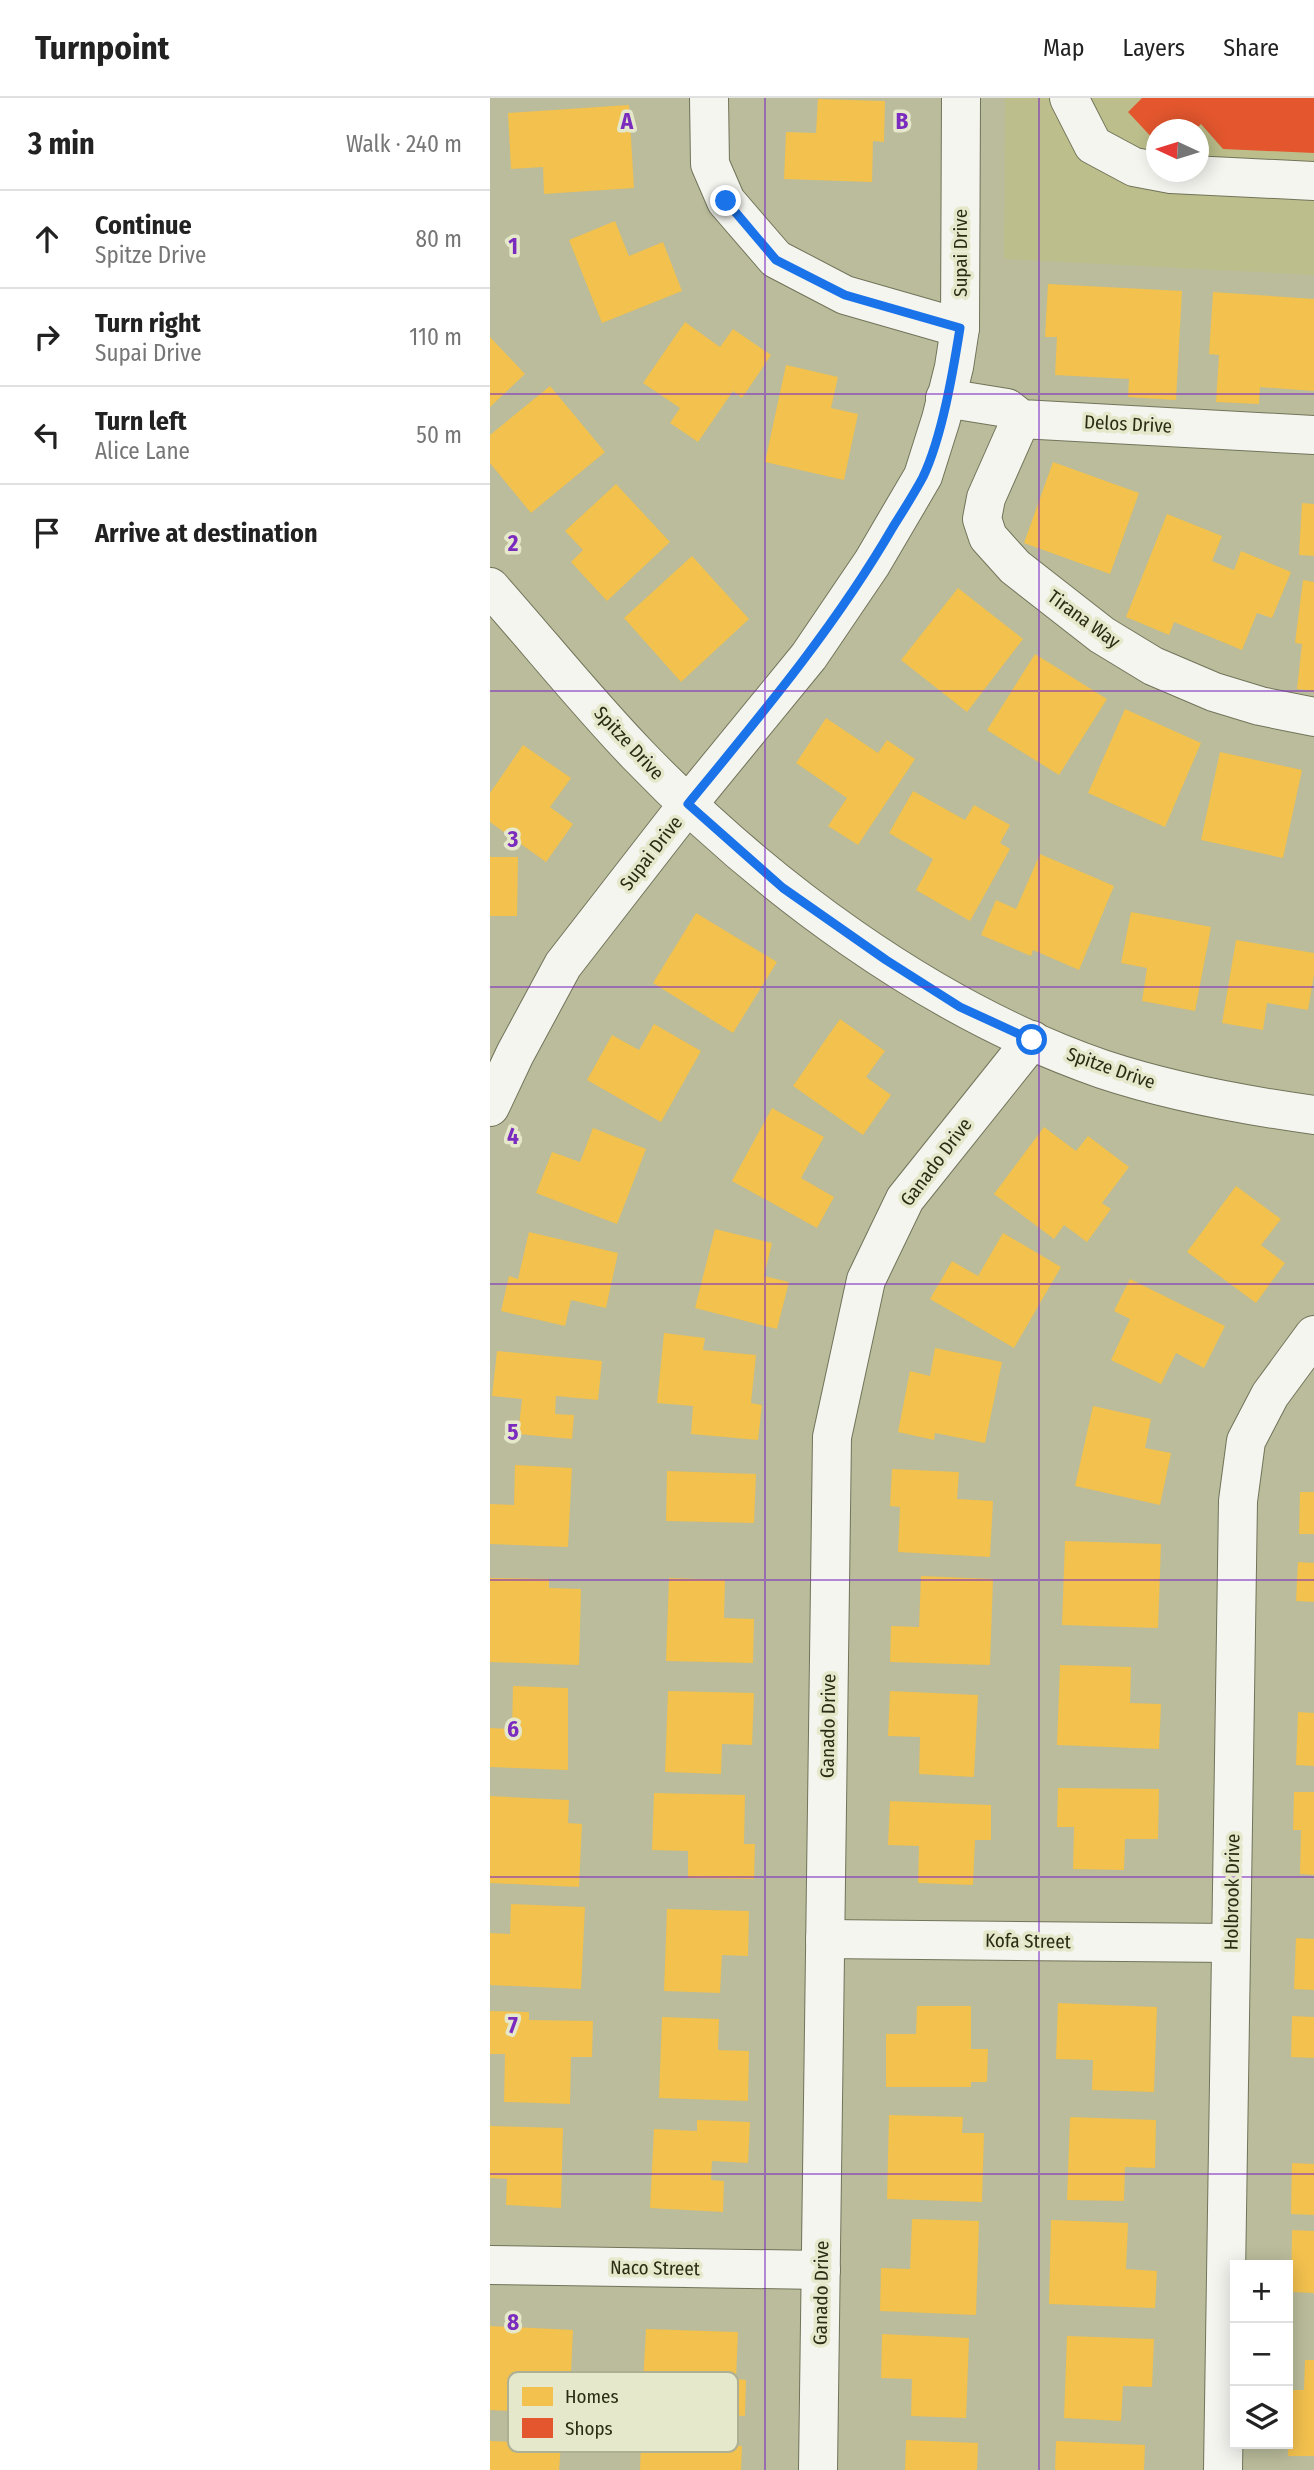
<!DOCTYPE html>
<html lang="en">
<head>
<meta charset="utf-8">
<style>
	:root { --surface:#fff; --page:#f6f6f6; --text:#222; --muted:#767676; --line:#e0e0e0 }
	body { margin:0; font-family:"Fira Sans Condensed",sans-serif; background:var(--page); color:var(--text) }
	.controls { position:absolute; right:21px; bottom:21px; display:grid; overflow:hidden; border-radius:0px; box-shadow:0 4px 18px #0003 }
	.controls button { width:63px; height:63px; display:grid; place-items:center; padding:0; border:0; border-bottom:2px solid var(--line); background:var(--surface); color:var(--text); font:35px sans-serif }
	.compass { position:absolute; left:656px; top:21px; width:63px; height:63px; border-radius:50%; background:var(--surface); box-shadow:0 4px 18px #0003; rotate:274deg }
	.stop { position:absolute; width:21px; height:21px; margin:-16px; border:5px solid #1a73e8; border-radius:50%; background:#fff }
	.stop.end { background:#1a73e8; border-color:#fff; box-shadow:0 2px 7px #0008 }
	.list { margin:0; padding:0; list-style:none }
	h2 { display:flex; justify-content:space-between; align-items:center; height:91px; margin:0; padding:0 28px; font-size:30px }
	h2 small { font-size:23px; font-weight:400; color:var(--muted) }
	.list li { display:grid; grid-template-columns:46px 1fr auto; gap:21px; align-items:center; box-sizing:border-box; height:98px; padding:0 28px; border-top:2px solid var(--line) }
	.list b { display:block; font-size:26px; white-space:nowrap }
	.list p { margin:0; font-size:23px; white-space:nowrap; color:var(--muted) }
	.list em { font-size:23px; font-style:normal; color:var(--muted) }
	.icon { flex:none; width:38px; height:38px; fill:none; stroke:currentColor; stroke-width:2; stroke-linecap:round; stroke-linejoin:round }
	.map { position:relative; flex:none; width:824px; height:2372px; overflow:hidden }
	header { display:flex; align-items:center; gap:42px; box-sizing:border-box; height:98px; padding:0 35px; background:var(--surface); border-bottom:2px solid var(--line) }
	header strong { font-size:33px }
	nav { display:flex; gap:38px; margin-inline-start:auto; font-size:24px }
	main { display:flex }
	aside { flex:1; background:var(--surface) }
	.map>svg:first-child { display:block }
	.built { fill:#bcbf8b; fill-rule:evenodd }
	.homes { fill:#f2c14e }
	.shops { fill:#e4572e }
	.lines { fill:none; stroke-linecap:round; stroke-linejoin:round }
	.minor-casing { stroke:#72745a; stroke-width:40 }
	.minor { stroke:#f5f5f0; stroke-width:38 }
	.route { stroke:#1a73e8; stroke-width:9 }
	.grid { fill:none; stroke:#7b2cbf; stroke-width:2; stroke-opacity:0.55 }
	.labels { text-anchor:middle; dominant-baseline:central; stroke-width:7; stroke-linejoin:round; paint-order:stroke }
	.street-label { font-size:19px; fill:#2c2c15; stroke:#e5e8ca }
	.key { fill:#e5e8ca; stroke:#aeb094; stroke-width:2 }
	.key-label { font-size:19px; fill:#2c2c15 }
	.grid-label { font-size:23px; text-anchor:middle; font-weight:bold; fill:#7b2cbf; stroke:#e5e8ca; stroke-width:7; stroke-linejoin:round; paint-order:stroke }
</style>
</head>
<body>
<header>
<strong>Turnpoint</strong>
<nav><a>Map</a><a>Layers</a><a>Share</a></nav>
</header>
<main>
<aside>
<h2>3 min<small>Walk · 240 m</small></h2>
<ul class="list">
<li><svg class="icon" aria-label="ahead" viewBox="0 0 24 24"><path d="M12 20V5M6 11l6-6 6 6"/></svg><div><b>Continue</b><p>Spitze Drive</p></div><em>80 m</em></li>
<li><svg class="icon" aria-label="right" viewBox="0 0 24 24"><path d="M7 20v-9h11M14 6l5 5-5 5"/></svg><div><b>Turn right</b><p>Supai Drive</p></div><em>110 m</em></li>
<li><svg class="icon" aria-label="left" viewBox="0 0 24 24"><path d="M17 20v-9H6M10 6l-5 5 5 5"/></svg><div><b>Turn left</b><p>Alice Lane</p></div><em>50 m</em></li>
<li><svg class="icon" aria-label="arrive" viewBox="0 0 24 24"><path d="M6 21V4h12l-3 4 3 4H6"/></svg><div><b>Arrive at destination</b></div></li>
</ul>
</aside>
<div class="map">
<svg width="824" height="2372" viewBox="0 0 824 2372">
	<rect width="100%" height="100%" fill="#babc9b"/>
	<!-- built -->
	<path class="built" d="M515 0H824V177L514 161ZM666 32H708V74H666Z"/>
	<!-- homes -->
	<g class="homes">
		<path d="M328 1 395 3 394 44 383 43 382 84 294 81 296 34 326 35Z"/>
		<path d="M139 7 144 90 54 96 53 69 21 71 18 15Z"/>
		<path d="M125 123 139 158 173 144 192 193 112 225 79 142Z"/>
		<path d="M558 186 692 193 686 302 638 299 639 281 565 277 567 239H555Z"/>
		<path d="M723 194 824 201V293L770 289 769 306 726 304 729 257 719 256Z"/>
		<path d="M195 224 230 249 243 231 281 257 252 300 243 293 208 344 180 325 190 310 153 285Z"/>
		<path d="M0 239 35 276 0 309Z"/>
		<path d="M296 267 348 279 341 310 368 316 354 382 275 364Z"/>
		<path d="M60 288 115 354 41 415 0 365V337Z"/>
		<path d="M563 364 649 395 620 476 534 445Z"/>
		<path d="M126 386 180 444 117 503 81 464 93 452 75 433Z"/>
		<path d="M812 405 824 406V458L809 457Z"/>
		<path d="M677 416 732 438 722 463 744 472 751 453 801 474 782 520 767 515 752 552 684 524 679 537 636 519Z"/>
		<path d="M202 458 259 521 191 584 134 520Z"/>
		<path d="M813 482 824 484V593L807 591 812 546 805 545Z"/>
		<path d="M468 490 533 541 477 614 411 562Z"/>
		<path d="M545 556 617 601 569 677 497 632Z"/>
		<path d="M635 611 711 645 675 729 598 695Z"/>
		<path d="M336 620 388 655 397 642 425 661 368 747 338 728 357 700 306 665Z"/>
		<path d="M33 647 81 680 60 709 83 726 56 764 0 724V695Z"/>
		<path d="M730 654 812 672 793 760 711 742Z"/>
		<path d="M423 693 475 722 484 707 520 727 510 745 520 751 480 823 426 792 443 761 399 735Z"/>
		<path d="M550 756 624 788 589 872 543 852 541 858 491 837 506 802 526 811Z"/>
		<path d="M0 759H28L27 818H0Z"/>
		<path d="M641 814 721 829 705 913 652 903 657 870 631 865Z"/>
		<path d="M206 815 287 864 243 935 163 885Z"/>
		<path d="M746 842 824 855V877L818 912 777 905 773 932 732 925Z"/>
		<path d="M350 921 395 953 376 979 401 997 373 1037 303 988Z"/>
		<path d="M164 926 211 953 171 1024 97 982 122 937 149 952Z"/>
		<path d="M282 1010 334 1039 311 1080 344 1099 327 1130 242 1083Z"/>
		<path d="M554 1029 586 1053 598 1038 639 1069 612 1105 621 1111 597 1144 574 1127 564 1141 504 1096Z"/>
		<path d="M103 1030 156 1051 127 1126 46 1095 62 1054 90 1064Z"/>
		<path d="M746 1088 791 1121 771 1147 795 1165 766 1205 697 1154Z"/>
		<path d="M225 1131 282 1145 274 1178 299 1184 287 1231 205 1210Z"/>
		<path d="M39 1134 128 1155 116 1210 81 1202 75 1228 11 1213 19 1178 28 1181Z"/>
		<path d="M513 1135 571 1169 524 1250 440 1201 462 1163 488 1178Z"/>
		<path d="M640 1181 735 1228 714 1270 686 1255 671 1286 621 1262 640 1221 624 1213Z"/>
		<path d="M174 1235 215 1240 213 1252 266 1257 261 1305 272 1307 268 1342 201 1336 203 1308 167 1305Z"/>
		<path d="M445 1250 512 1264 495 1345 445 1335 444 1342 408 1334 420 1273 440 1278Z"/>
		<path d="M7 1253 112 1263 108 1302 66 1298 65 1316 84 1317 82 1341 28 1336 32 1301 2 1298Z"/>
		<path d="M603 1308 661 1321 655 1350 681 1355 670 1407 585 1388Z"/>
		<path d="M25 1367 82 1370 78 1449 0 1446V1406L24 1407Z"/>
		<path d="M402 1371 469 1374 467 1401 503 1403 500 1459 408 1454 410 1409 400 1408Z"/>
		<path d="M177 1373 266 1376 264 1425 176 1423Z"/>
		<path d="M810 1394H824V1436H809Z"/>
		<path d="M575 1443 671 1446 668 1530 572 1527Z"/>
		<path d="M808 1464 824 1465V1504L806 1503Z"/>
		<path d="M431 1478 503 1481 500 1567 400 1564 401 1528 429 1529Z"/>
		<path d="M0 1480 59 1481V1490L91 1491 89 1567 0 1564Z"/>
		<path d="M179 1480 235 1482 234 1520 264 1521 263 1565 176 1563Z"/>
		<path d="M570 1567 641 1569 640 1605 671 1606 669 1651 567 1647Z"/>
		<path d="M23 1588 78 1590V1672L0 1669V1630L22 1631Z"/>
		<path d="M178 1593 264 1595 262 1647 232 1646 231 1676 175 1674Z"/>
		<path d="M400 1593 488 1597 484 1679 429 1676 430 1639 398 1638Z"/>
		<path d="M808 1614 824 1615V1668L806 1667Z"/>
		<path d="M568 1690 669 1691 668 1741H635L634 1772 583 1771 584 1729H567Z"/>
		<path d="M804 1694H824V1777L810 1776 811 1732H803Z"/>
		<path d="M164 1695 255 1697 254 1746H265L264 1781 198 1780V1753L162 1752Z"/>
		<path d="M0 1698 79 1702 78 1725 92 1726 89 1789 0 1785Z"/>
		<path d="M400 1703 501 1707V1742H485L483 1787 428 1785 429 1748 398 1747Z"/>
		<path d="M21 1806 95 1809 91 1891 0 1887V1835L20 1836Z"/>
		<path d="M177 1811 259 1813 258 1858 232 1857 230 1895 174 1893Z"/>
		<path d="M806 1840 824 1841V1892L804 1891Z"/>
		<path d="M568 1905 667 1909 664 1994 602 1992 603 1962 566 1961Z"/>
		<path d="M427 1908H481V1951H498L497 1984H481V1989H396V1936H426Z"/>
		<path d="M0 1913 39 1914V1922L103 1923 102 1959H81L80 2006 14 2004 15 1956H0Z"/>
		<path d="M802 1918 824 1919V1960L801 1959Z"/>
		<path d="M172 1919 229 1921 228 1952 259 1953 258 2003 169 2000Z"/>
		<path d="M399 2017 473 2019 472 2035H494L492 2104 397 2101Z"/>
		<path d="M580 2019 666 2022 665 2070 635 2069 634 2103 577 2102Z"/>
		<path d="M207 2022 260 2024 258 2065 222 2063 221 2082 234 2083 233 2114 160 2110 164 2031 207 2033Z"/>
		<path d="M0 2028 73 2030 71 2110 16 2107 17 2081 0 2080Z"/>
		<path d="M802 2065 824 2066V2117L801 2116Z"/>
		<path d="M422 2121 489 2123 486 2217 390 2213 391 2170 420 2171Z"/>
		<path d="M561 2122 638 2125 636 2171 667 2173 665 2210 559 2206Z"/>
		<path d="M802 2132 824 2133V2195L801 2194Z"/>
		<path d="M0 2228 83 2232 79 2316 0 2312Z"/>
		<path d="M156 2231 248 2234 246 2281 256 2282 255 2318 189 2315 190 2286 153 2285Z"/>
		<path d="M392 2236 479 2240 476 2320 421 2318 422 2281 391 2280Z"/>
		<path d="M577 2238 664 2241 662 2289 633 2288 631 2323 574 2320Z"/>
		<path d="M815 2262H824V2358H798L800 2292H814Z"/>
		<path d="M416 2342 488 2345 487 2372H415Z"/>
		<path d="M0 2343 71 2346 69 2372H0Z"/>
		<path d="M151 2343 252 2348 251 2372H150Z"/>
		<path d="M566 2343 655 2347 654 2372H565Z"/>
	</g>
	<!-- shops -->
	<path class="shops" d="M652 0H824V55L733 51 711 26 705 32H666V44L638 14Z"/>
	<g class="lines">
		<!-- minor casing -->
		<g class="minor-casing">
			<g id="minor">
				<path d="M219 0 220 66 236 103 286 161 355 197 470 230"/>
				<path d="M579 0 603 47 644 69 681 76 824 83"/>
				<path d="M455 300 517 310 531 321 824 337"/>
				<path d="M531 321 496 400 492 421 498 439 525 469 612 537 663 568 724 594 770 608 824 619"/>
				<path d="M0 489C49 544 96 603 147 656 273 787 439 911 612 971 681 994 752 1007 824 1017"/>
				<path d="M0 1009 25 956 73 867 198 706 319 558 382 465 433 378 451 321 464 269 470 230 471 0"/>
				<path d="M335 1841 741 1845"/>
				<path d="M0 2167 331 2172"/>
				<path d="M328 2372 342 1339 376 1182 415 1101 542 942"/>
				<path d="M733 2372 748 1403 756 1343 780 1297 824 1237"/>
			</g>
		</g>
		<!-- minor -->
		<use href="#minor" class="minor"/>
	</g>
	<g class="lines">
		<!-- route -->
		<path class="route" d="M236 103 286 162 355 197 470 230C463 274 452 339 433 379 424 396 413 413 403 429 345 529 271 617 198 706L293 790 396 862 470 909 542 942"/>
	</g>
	<!-- grid -->
	<path class="grid" d="M275 0V2372M549 0V2372M0 296H824M0 593H824M0 889H824M0 1186H824M0 1482H824M0 1779H824M0 2076H824"/>
	<g class="labels">
		<!-- street labels -->
		<g class="street-label">
			<text transform="translate(470 155) rotate(-90)">Supai Drive</text>
			<text transform="translate(638 326) rotate(3)">Delos Drive</text>
			<text transform="translate(594 521) rotate(36)">Tirana Way</text>
			<text transform="translate(139 645) rotate(47)">Spitze Drive</text>
			<text transform="translate(161 755) rotate(-52)">Supai Drive</text>
			<text transform="translate(621 970) rotate(19)">Spitze Drive</text>
			<text transform="translate(446 1064) rotate(-53)">Ganado Drive</text>
			<text transform="translate(338 1628) rotate(-89)">Ganado Drive</text>
			<text transform="translate(742 1794) rotate(-89)">Holbrook Drive</text>
			<text transform="translate(538 1843) rotate(1)">Kofa Street</text>
			<text transform="translate(165 2170) rotate(1)">Naco Street</text>
			<text transform="translate(331 2195) rotate(-89)">Ganado Drive</text>
		</g>
	</g>
	<!-- legend -->
	<rect x="18" y="2274" width="230" height="80" rx="10" class="key"/>
	<rect x="32" y="2289" width="31" height="19" fill="#f2c14e"/>
	<rect x="32" y="2320" width="31" height="20" fill="#e4572e"/>
	<g class="key-label">
		<text x="75" y="2305">Homes</text>
		<text x="75" y="2337">Shops</text>
	</g>
	<g class="grid-label">
		<text x="137" y="31">A</text>
		<text x="412" y="31">B</text>
		<text x="23" y="156">1</text>
		<text x="23" y="453">2</text>
		<text x="23" y="749">3</text>
		<text x="23" y="1046">4</text>
		<text x="23" y="1342">5</text>
		<text x="23" y="1639">6</text>
		<text x="23" y="1935">7</text>
		<text x="23" y="2232">8</text>
	</g>
</svg>
<div class="controls">
<button>+</button>
<button>−</button>
<button><svg class="icon" aria-label="layers" viewBox="0 0 24 24"><path d="M12 4l9 5-9 5-9-5zM3 14l9 5 9-5"/></svg></button>
</div>
<svg class="compass" viewBox="-18 -18 36 36"><path d="M0-13l5 13h-10z" fill="#e53935"/><path d="M0 13l5-13h-10z" fill="#767676"/></svg>
<div class="stop" style="left:542px;top:942px"></div>
<div class="stop end" style="left:236px;top:103px"></div>
</div>
</main>
</body>
</html>
